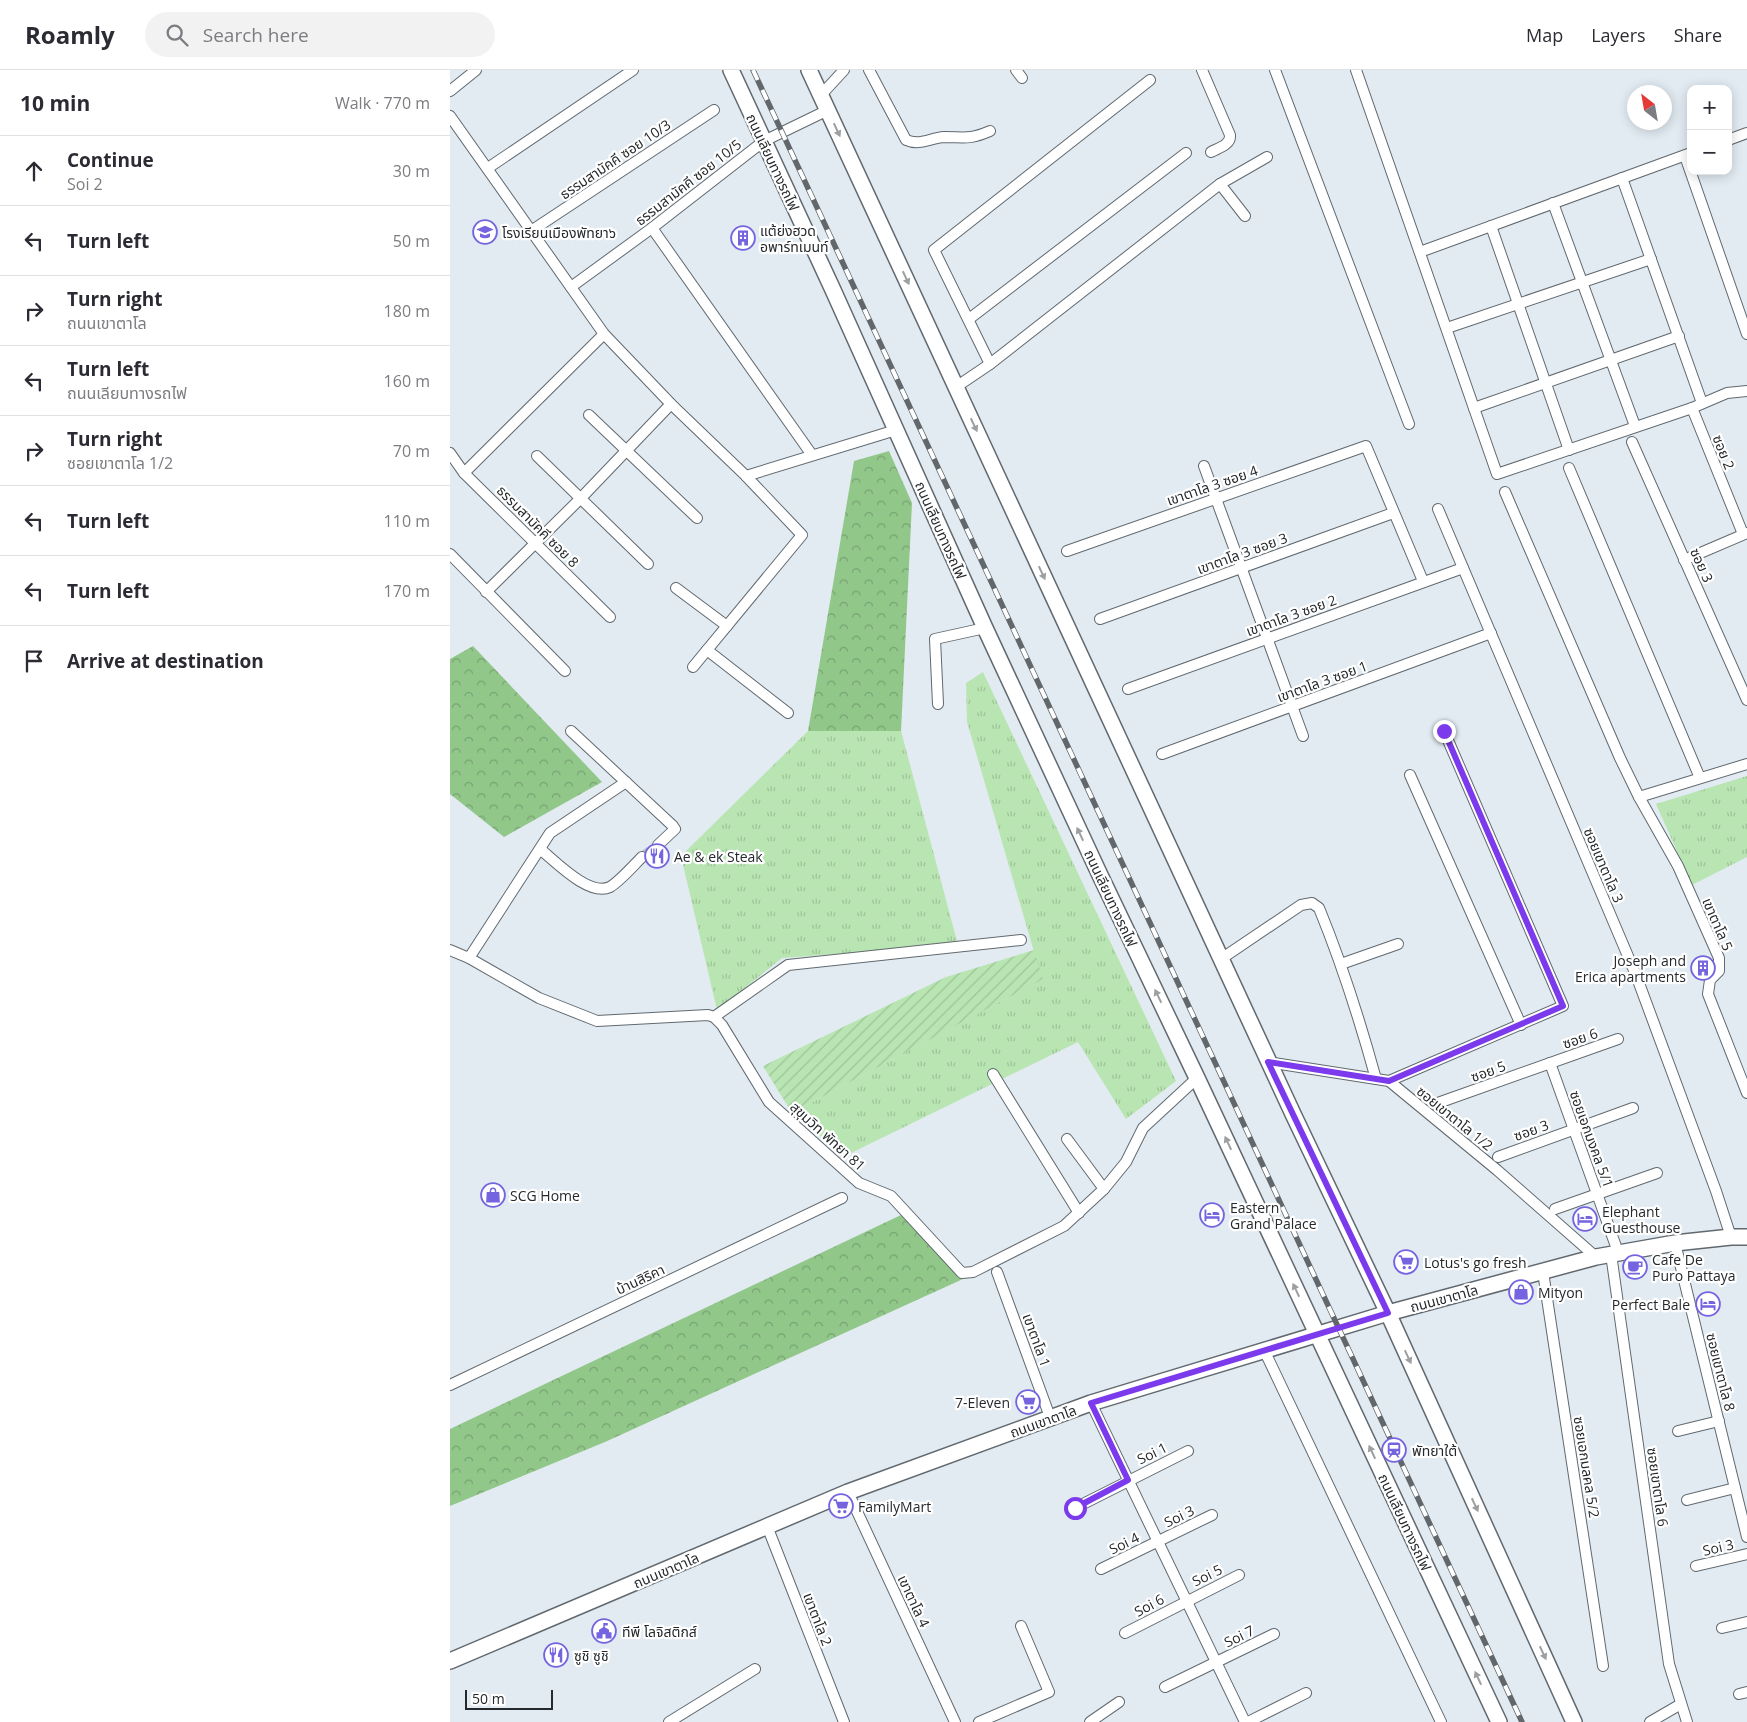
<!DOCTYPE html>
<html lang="en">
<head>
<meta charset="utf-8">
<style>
	:root { --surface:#fff; --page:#f2f2f3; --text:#2b2b33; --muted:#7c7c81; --line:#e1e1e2 }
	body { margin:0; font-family:"Open Sans","Noto Sans Thai",sans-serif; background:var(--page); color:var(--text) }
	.controls { position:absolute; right:15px; top:15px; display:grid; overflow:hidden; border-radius:10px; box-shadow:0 2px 12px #0003 }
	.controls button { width:45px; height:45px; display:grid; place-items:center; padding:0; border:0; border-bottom:1px solid var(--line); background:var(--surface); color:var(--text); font:25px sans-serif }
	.compass { position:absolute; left:1177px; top:15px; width:45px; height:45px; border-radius:50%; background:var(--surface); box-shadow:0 2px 12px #0003; rotate:329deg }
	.scale { position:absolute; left:15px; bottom:12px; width:88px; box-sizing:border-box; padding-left:5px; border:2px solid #25292b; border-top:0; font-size:14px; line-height:18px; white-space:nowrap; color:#25292b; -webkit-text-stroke:4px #fff; paint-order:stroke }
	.stop { position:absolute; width:15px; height:15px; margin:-11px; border:4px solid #7c3aed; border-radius:50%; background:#fff }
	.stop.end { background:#7c3aed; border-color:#fff; box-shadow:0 1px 5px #0008 }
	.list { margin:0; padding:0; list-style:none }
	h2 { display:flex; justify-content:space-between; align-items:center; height:65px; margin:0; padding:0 20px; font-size:21px }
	h2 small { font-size:16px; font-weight:400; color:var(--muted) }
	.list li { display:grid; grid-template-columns:32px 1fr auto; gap:15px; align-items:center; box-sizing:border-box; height:70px; padding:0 20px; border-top:1px solid var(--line) }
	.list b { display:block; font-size:19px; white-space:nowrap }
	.list p { margin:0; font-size:16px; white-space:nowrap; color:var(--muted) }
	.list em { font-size:16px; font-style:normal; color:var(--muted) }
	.icon { flex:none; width:28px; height:28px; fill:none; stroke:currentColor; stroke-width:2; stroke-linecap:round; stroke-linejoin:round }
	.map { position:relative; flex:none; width:1297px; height:1652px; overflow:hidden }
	header { display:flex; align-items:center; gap:30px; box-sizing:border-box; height:70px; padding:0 25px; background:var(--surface); border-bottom:1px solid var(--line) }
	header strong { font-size:24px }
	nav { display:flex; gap:28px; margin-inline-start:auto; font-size:18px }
	.search { width:350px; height:45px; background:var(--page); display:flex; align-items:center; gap:12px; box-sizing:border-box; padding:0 18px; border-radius:28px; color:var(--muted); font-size:19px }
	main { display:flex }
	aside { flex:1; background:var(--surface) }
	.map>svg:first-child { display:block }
	.grass { fill:url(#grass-tufts) }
	.forest { fill:url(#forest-crowns) }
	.garden { fill:url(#garden-furrows) }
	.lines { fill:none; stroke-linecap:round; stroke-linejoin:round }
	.street-tunnel { stroke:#bcc4ca; stroke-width:10; stroke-dasharray:10 5; stroke-linecap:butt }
	.street-casing { stroke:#61696f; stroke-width:12 }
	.secondary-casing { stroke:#61696f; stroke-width:18 }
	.street { stroke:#fff; stroke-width:10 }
	.secondary { stroke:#fff; stroke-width:15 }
	.rail-casing { stroke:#61676b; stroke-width:5.5 }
	.rail { stroke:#fff; stroke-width:4; stroke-dasharray:11; stroke-linecap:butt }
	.oneway { fill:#9d9fa0 }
	.route { stroke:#7c3aed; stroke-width:6 }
	.labels { text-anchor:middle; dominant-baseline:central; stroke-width:4.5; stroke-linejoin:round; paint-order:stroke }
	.street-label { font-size:14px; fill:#25292b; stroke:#fff }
	.poi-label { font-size:14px; fill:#25292b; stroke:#fff; text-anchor:start }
</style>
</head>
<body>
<header>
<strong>Roamly</strong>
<div class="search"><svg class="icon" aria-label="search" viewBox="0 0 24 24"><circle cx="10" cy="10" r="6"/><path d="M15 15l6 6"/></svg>Search here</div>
<nav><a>Map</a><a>Layers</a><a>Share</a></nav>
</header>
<main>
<aside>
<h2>10 min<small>Walk · 770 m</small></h2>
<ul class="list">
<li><svg class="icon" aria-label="ahead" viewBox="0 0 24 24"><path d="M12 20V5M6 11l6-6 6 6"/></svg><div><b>Continue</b><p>Soi 2</p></div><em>30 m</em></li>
<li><svg class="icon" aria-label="left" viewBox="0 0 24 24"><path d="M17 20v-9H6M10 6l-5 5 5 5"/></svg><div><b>Turn left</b></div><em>50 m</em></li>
<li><svg class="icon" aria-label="right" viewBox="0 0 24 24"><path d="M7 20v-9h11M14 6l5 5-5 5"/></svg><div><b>Turn right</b><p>ถนนเขาตาโล</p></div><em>180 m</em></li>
<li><svg class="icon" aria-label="left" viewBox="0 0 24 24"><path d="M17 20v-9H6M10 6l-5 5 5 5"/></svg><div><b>Turn left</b><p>ถนนเลียบทางรถไฟ</p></div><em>160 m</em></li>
<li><svg class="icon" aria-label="right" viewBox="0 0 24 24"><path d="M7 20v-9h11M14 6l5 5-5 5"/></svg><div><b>Turn right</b><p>ซอยเขาตาโล 1/2</p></div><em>70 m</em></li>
<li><svg class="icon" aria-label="left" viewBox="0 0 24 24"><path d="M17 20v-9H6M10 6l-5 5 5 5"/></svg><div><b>Turn left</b></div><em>110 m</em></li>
<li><svg class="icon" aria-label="left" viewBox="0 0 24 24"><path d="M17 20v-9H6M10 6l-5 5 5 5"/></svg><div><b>Turn left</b></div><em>170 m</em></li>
<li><svg class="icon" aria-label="arrive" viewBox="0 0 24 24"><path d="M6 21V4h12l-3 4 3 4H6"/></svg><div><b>Arrive at destination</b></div></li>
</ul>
</aside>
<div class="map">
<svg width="1297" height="1652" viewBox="0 0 1297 1652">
	<defs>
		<pattern id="grass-tufts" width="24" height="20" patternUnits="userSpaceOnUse" patternTransform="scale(1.25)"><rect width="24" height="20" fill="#b8e5b1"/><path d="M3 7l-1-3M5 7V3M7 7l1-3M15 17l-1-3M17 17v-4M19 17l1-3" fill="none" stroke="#9ec498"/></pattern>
		<pattern id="forest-crowns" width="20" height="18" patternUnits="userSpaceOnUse" patternTransform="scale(1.25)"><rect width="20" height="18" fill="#92c78a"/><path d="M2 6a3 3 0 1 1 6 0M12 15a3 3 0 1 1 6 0" fill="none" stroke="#77a271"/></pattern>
		<pattern id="garden-furrows" width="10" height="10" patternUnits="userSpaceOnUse" patternTransform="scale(1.25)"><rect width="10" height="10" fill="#b8e5b1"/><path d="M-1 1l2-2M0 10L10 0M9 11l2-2" fill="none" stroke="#9ec498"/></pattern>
	</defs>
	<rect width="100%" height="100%" fill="#e2ebf2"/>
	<!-- grass -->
	<g class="grass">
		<path d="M533 602 726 1011 676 1049 628 972 395 1086 342 1043 592 909 517 652 516 613Z"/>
		<path d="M358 661H451L508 875 332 888 267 940 231 786Z"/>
		<path d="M1297 706V787L1242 815 1206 734Z"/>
	</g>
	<!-- forest -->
	<g class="forest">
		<path d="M439 381 462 433 451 661H358L404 391Z"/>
		<path d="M23 576 152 712 54 767 0 724V589Z"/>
		<path d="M451 1145 513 1209 155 1372 0 1436V1359Z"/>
	</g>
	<!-- garden -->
	<path class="garden" d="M584 880 593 909 342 1043 313 996 496 907Z"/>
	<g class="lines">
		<!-- street-tunnel -->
		<path class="street-tunnel" d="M192 787 208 775"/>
		<!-- street casing -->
		<g class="street-casing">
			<g id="street">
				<path d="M419 0 456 70C470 76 480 68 494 67 515 67 519 70 540 61"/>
				<path d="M566 0 572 8"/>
				<path d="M752 0 780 65C781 75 768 78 761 82"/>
				<path d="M825 0 959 354"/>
				<path d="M906 0 1047 404 1242 338 1277 323 1297 321"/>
				<path d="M0 21 26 0"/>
				<path d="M371 25 394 0"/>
				<path d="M0 46 154 264 221 334 296 406 352 465 243 597"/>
				<path d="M1278 70 1297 63"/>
				<path d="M1235 86 1297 264"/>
				<path d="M38 98 183 0"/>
				<path d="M1172 108 1252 333"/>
				<path d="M770 114 817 87"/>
				<path d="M1103 133 1185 356"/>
				<path d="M1041 156 1119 380"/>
				<path d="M202 158 362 385"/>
				<path d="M81 161 264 40"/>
				<path d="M970 182 1241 83"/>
				<path d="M121 217 202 158 314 71 378 40"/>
				<path d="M519 249 736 83"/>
				<path d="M997 258 1201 189"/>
				<path d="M540 294 484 180 700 10"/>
				<path d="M506 317 540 294 770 114 795 146"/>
				<path d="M1024 338 1229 266"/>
				<path d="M1242 338 1293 464"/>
				<path d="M139 345 247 448"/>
				<path d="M1182 372 1297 630"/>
				<path d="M0 383 14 403 160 547"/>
				<path d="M87 386 198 494"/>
				<path d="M754 396 853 666"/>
				<path d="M1119 398 1250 708"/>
				<path d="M14 403 154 264"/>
				<path d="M296 406 446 360"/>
				<path d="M1055 422 1170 688 1189 727 1228 796 1269 888V901L1260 910 1258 924 1297 1023"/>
				<path d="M988 439 1186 905 1266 1121 1281 1167"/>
				<path d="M617 481 916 376 973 511"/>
				<path d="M0 484 115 601"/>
				<path d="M1234 490 1297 463"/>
				<path d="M226 518 277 556"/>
				<path d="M36 522 131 428 221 334"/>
				<path d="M650 549 943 443"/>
				<path d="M257 580 338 643"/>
				<path d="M678 619 1013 498"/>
				<path d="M488 634 485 569 535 558"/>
				<path d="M121 661 223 756 225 759 208 775"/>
				<path d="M712 684 1041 563"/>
				<path d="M960 705 1071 955"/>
				<path d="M1189 727 1297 694"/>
				<path d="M90 779C105 791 139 827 160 817 170 811 183 796 192 787"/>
				<path d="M0 880 19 888 89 928 147 951 258 945 264 947 272 955 319 1032 409 1113 441 1126 512 1203 523 1202 614 1156 654 1119 676 1092 693 1058 747 1008"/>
				<path d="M19 888 100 763 176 712"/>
				<path d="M771 889 851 835 862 833 869 838C892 894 910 951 926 1009"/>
				<path d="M891 894 948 874"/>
				<path d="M264 947 338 895 571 870"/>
				<path d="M818 992 939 1011 1047 1100 1146 1187"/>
				<path d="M1100 993 1168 1182"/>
				<path d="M543 1004 629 1143"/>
				<path d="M939 1011 1113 936 994 661"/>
				<path d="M985 1034 1168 969"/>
				<path d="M617 1069 654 1119"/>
				<path d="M1048 1087 1183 1038"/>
				<path d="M1105 1139 1207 1103"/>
				<path d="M1225 1173 1297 1467"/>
				<path d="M1161 1184 1219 1594 1237 1652"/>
				<path d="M547 1202 600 1347"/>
				<path d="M1093 1202 1153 1596"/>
				<path d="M815 1282 991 1652"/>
				<path d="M0 1315 392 1128"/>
				<path d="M641 1333 795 1652"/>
				<path d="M1228 1361 1269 1351"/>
				<path d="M398 1422 505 1652"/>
				<path d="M1237 1430 1285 1418"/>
				<path d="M625 1438 738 1381"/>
				<path d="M317 1456 394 1652"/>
				<path d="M1246 1496 1297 1484"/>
				<path d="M651 1499 762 1445"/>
				<path d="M1272 1558 1297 1552"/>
				<path d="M675 1563 789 1505"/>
				<path d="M715 1617 824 1564"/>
				<path d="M1289 1624 1297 1622"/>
				<path d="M219 1652 305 1599"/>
				<path d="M529 1652 599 1622 571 1556"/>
				<path d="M640 1652 669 1632"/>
				<path d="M798 1652 856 1623"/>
				<path d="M1200 1652 1231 1634"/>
			</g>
		</g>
		<!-- secondary casing -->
		<g class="secondary-casing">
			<g id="secondary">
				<path d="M281 0 383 220 535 558 649 803 747 1008 1049 1652"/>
				<path d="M359 0 843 1044 938 1243 1124 1652"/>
				<path d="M0 1591 398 1422 641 1333 938 1243 1146 1187 1225 1173 1281 1167H1297"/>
			</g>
		</g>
		<!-- street -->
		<use href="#street" class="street"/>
		<!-- secondary -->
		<use href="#secondary" class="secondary"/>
		<!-- rail casing -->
		<g class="rail-casing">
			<path id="rail" d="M303 0 1072 1652"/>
		</g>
		<!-- rail -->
		<use href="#rail" class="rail"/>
	</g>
	<!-- one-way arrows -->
	<defs><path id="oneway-solid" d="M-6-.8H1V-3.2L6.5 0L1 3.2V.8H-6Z" transform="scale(1.25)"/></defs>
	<g class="oneway">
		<use href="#oneway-solid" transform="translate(387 60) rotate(65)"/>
		<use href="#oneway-solid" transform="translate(456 208) rotate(65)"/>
		<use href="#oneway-solid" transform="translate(524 355) rotate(65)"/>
		<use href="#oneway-solid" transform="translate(592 503) rotate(65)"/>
		<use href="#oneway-solid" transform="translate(630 764) rotate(-115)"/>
		<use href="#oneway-solid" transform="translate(708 926) rotate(-116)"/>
		<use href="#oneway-solid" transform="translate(778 1073) rotate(-115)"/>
		<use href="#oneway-solid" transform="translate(846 1220) rotate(-115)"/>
		<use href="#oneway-solid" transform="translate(958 1287) rotate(65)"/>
		<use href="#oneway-solid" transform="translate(922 1382) rotate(-115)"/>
		<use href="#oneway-solid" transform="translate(1025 1435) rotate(65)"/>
		<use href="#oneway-solid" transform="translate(1093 1583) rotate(65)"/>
		<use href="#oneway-solid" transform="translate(1028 1608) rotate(-115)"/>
	</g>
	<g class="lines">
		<!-- route -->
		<path class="route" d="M625 1438 678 1410 641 1333 938 1243 818 992 939 1011 1113 936 994 661"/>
	</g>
	<!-- icons -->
	<defs>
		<g id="school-ring" transform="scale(1.25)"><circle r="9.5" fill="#fff" stroke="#7464df" stroke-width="1.5"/><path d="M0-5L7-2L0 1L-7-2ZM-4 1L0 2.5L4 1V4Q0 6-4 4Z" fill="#7464df"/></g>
		<g id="building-ring" transform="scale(1.25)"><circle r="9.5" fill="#fff" stroke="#7464df" stroke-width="1.5"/><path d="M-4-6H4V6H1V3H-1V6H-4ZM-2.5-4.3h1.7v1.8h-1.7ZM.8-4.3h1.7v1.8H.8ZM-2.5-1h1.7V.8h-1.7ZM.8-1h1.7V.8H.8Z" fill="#7464df"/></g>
		<g id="restaurant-ring" transform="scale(1.25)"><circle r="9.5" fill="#fff" stroke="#7464df" stroke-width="1.5"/><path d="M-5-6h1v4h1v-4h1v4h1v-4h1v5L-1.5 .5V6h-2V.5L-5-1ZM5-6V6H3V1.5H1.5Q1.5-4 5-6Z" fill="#7464df"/></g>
		<g id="shop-ring" transform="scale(1.25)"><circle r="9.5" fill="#fff" stroke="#7464df" stroke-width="1.5"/><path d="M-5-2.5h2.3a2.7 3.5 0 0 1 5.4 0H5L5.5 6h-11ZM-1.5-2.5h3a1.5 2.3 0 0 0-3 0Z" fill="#7464df"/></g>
		<g id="hotel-ring" transform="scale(1.25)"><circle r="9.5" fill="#fff" stroke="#7464df" stroke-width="1.5"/><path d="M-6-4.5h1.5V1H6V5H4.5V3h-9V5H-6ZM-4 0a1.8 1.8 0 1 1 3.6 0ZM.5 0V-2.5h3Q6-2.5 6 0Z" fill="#7464df"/></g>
		<g id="supermarket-ring" transform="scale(1.25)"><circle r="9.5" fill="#fff" stroke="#7464df" stroke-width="1.5"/><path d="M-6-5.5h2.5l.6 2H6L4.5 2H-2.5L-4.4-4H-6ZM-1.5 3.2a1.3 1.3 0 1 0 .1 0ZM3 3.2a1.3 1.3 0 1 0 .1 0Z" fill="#7464df"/></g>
		<g id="cafe-ring" transform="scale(1.25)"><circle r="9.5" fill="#fff" stroke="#7464df" stroke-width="1.5"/><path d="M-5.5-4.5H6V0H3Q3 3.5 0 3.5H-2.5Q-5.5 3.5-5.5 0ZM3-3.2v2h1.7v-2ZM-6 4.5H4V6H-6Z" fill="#7464df"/></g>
		<g id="station-ring" transform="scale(1.25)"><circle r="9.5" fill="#fff" stroke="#7464df" stroke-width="1.5"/><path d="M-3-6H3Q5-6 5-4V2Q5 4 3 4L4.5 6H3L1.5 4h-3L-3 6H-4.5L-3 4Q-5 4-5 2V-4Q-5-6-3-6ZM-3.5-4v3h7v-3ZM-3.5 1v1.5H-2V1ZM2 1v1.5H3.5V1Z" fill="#7464df"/></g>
		<g id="civic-ring" transform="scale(1.25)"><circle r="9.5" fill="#fff" stroke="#7464df" stroke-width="1.5"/><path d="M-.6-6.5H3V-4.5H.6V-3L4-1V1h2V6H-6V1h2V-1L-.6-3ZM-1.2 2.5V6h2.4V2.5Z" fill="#7464df"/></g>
	</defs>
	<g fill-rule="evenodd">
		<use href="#school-ring" x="35" y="162"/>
		<use href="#building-ring" x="293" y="168"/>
		<use href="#restaurant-ring" x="207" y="786"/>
		<use href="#building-ring" x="1253" y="898"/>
		<use href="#shop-ring" x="43" y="1125"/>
		<use href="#hotel-ring" x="762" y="1145"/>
		<use href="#hotel-ring" x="1135" y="1149"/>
		<use href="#supermarket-ring" x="956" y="1192"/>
		<use href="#cafe-ring" x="1185" y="1197"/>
		<use href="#shop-ring" x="1071" y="1222"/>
		<use href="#hotel-ring" x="1258" y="1234"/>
		<use href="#supermarket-ring" x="578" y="1332"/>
		<use href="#station-ring" x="944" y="1380"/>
		<use href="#supermarket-ring" x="391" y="1436"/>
		<use href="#civic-ring" x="154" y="1561"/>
		<use href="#restaurant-ring" x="106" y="1585"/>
	</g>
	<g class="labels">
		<!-- street labels -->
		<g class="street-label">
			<text transform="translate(165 89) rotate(-34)">ธรรมสามัคคี ซอย 10/3</text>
			<text transform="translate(323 92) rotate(65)">ถนนเลียบทางรถไฟ</text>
			<text transform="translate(238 112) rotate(-38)">ธรรมสามัคคี ซอย 10/5</text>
			<text transform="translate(1274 382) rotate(68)">ซอย 2</text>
			<text transform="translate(762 415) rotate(-19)">เขาตาโล 3 ซอย 4</text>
			<text transform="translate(88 456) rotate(45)">ธรรมสามัคคี ซอย 8</text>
			<text transform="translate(491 460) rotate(66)">ถนนเลียบทางรถไฟ</text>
			<text transform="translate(792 483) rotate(-20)">เขาตาโล 3 ซอย 3</text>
			<text transform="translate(1252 495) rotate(66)">ซอย 3</text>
			<text transform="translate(841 545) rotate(-20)">เขาตาโล 3 ซอย 2</text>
			<text transform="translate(872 611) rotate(-20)">เขาตาโล 3 ซอย 1</text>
			<text transform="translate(1154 795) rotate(67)">ซอยเขาตาโล 3</text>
			<text transform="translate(661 828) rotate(65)">ถนนเลียบทางรถไฟ</text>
			<text transform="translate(1268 854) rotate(67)">เขาตาโล 5</text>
			<text transform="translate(1130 968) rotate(-19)">ซอย 6</text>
			<text transform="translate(1038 1001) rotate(-20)">ซอย 5</text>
			<text transform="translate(1005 1048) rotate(39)">ซอยเขาตาโล 1/2</text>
			<text transform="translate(1081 1060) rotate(-20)">ซอย 3</text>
			<text transform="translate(378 1066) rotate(42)">สุขุมวิท พัทยา 81</text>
			<text transform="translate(1142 1069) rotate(70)">ซอยเอกมงคล 5/1</text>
			<text transform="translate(190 1209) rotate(-25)">บ้านสิริคา</text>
			<text transform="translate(994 1228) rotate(-15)">ถนนเขาตาโล</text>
			<text transform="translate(587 1270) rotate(70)">เขาตาโล 1</text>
			<text transform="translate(1271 1302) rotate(76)">ซอยเขาตาโล 8</text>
			<text transform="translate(593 1351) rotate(-20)">ถนนเขาตาโล</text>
			<text transform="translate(702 1383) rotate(-26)">Soi 1</text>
			<text transform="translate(1137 1397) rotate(81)">ซอยเอกมลคล 5/2</text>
			<text transform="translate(1208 1417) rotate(82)">ซอยเขาตาโล 6</text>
			<text transform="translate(729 1446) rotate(-26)">Soi 3</text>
			<text transform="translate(955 1452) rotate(65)">ถนนเลียบทางรถไฟ</text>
			<text transform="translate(674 1473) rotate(-26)">Soi 4</text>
			<text transform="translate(1268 1477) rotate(-13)">Soi 3</text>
			<text transform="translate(216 1500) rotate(-23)">ถนนเขาตาโล</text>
			<text transform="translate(757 1505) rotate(-26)">Soi 5</text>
			<text transform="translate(464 1531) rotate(65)">เขาตาโล 4</text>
			<text transform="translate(699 1535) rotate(-28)">Soi 6</text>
			<text transform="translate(368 1549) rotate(69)">เขาตาโล 2</text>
			<text transform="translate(789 1566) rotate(-26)">Soi 7</text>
		</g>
		<!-- poi labels -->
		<g class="poi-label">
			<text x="310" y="160">แต้ย่งฮวด<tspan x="310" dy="16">อพาร์ทเมนท์</tspan></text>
			<text x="52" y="162">โรงเรียนเมืองพัทยา๖</text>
			<text x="224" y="786">Ae &amp; ek Steak</text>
			<text x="1236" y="890" text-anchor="end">Joseph and<tspan x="1236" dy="16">Erica apartments</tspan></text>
			<text x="60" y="1125">SCG Home</text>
			<text x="780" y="1137">Eastern<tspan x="780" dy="16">Grand Palace</tspan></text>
			<text x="1152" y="1141">Elephant<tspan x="1152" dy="16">Guesthouse</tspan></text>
			<text x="1202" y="1189">Cafe De<tspan x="1202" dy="16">Puro Pattaya</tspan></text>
			<text x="974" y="1192">Lotus's go fresh</text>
			<text x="1088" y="1222">Mityon</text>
			<text x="1240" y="1234" text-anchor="end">Perfect Bale</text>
			<text x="560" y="1332" text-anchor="end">7-Eleven</text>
			<text x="962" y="1380">พัทยาใต้</text>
			<text x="408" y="1436">FamilyMart</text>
			<text x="172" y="1561">ทีพี โลจิสติกส์</text>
			<text x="124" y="1585">ซูชิ ซูชิ</text>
		</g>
	</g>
</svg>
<div class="controls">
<button>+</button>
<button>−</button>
</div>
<svg class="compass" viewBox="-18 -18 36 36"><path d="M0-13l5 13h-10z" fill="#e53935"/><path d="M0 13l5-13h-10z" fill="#7c7c81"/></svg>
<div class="scale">50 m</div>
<div class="stop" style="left:625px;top:1438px"></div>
<div class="stop end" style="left:994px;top:661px"></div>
</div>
</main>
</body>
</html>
